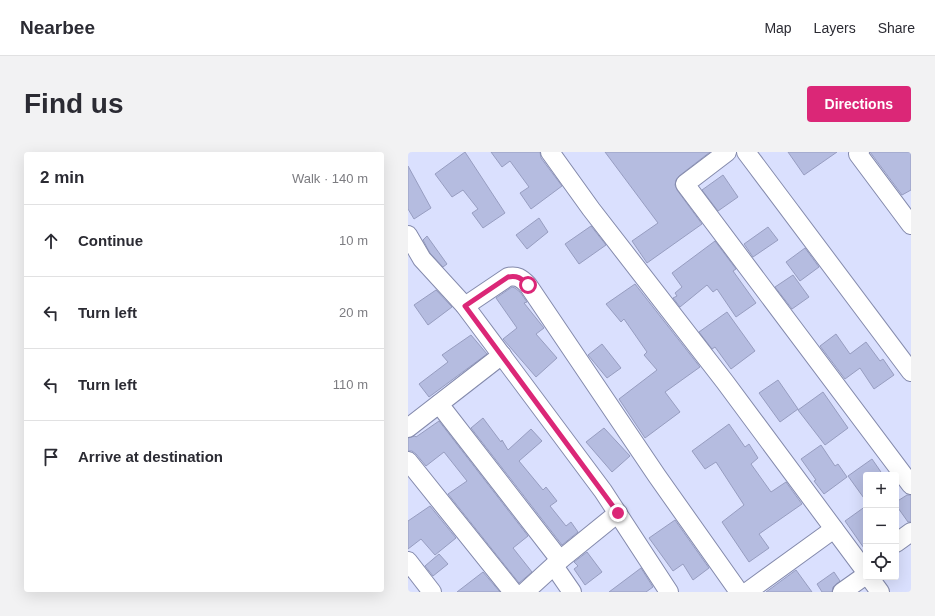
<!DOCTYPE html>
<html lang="en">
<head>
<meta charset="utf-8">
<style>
	:root { --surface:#fff; --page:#f2f2f3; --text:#2b2b33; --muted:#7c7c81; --line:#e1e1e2; --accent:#db2777 }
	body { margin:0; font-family:Arial,sans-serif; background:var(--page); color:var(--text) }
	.controls { position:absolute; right:12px; bottom:12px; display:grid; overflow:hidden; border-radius:4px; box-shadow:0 4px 16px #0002 }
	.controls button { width:36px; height:36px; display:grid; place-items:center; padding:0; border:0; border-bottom:1px solid var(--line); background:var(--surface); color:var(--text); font:20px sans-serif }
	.stop { position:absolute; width:12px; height:12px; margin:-9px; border:3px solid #db2777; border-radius:50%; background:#fff }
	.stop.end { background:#db2777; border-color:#fff; box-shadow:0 1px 4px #0008 }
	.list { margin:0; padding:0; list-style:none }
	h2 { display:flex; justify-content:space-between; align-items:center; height:52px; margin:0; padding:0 16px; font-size:17px }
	h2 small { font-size:13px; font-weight:400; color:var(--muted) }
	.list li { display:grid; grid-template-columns:26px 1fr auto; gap:12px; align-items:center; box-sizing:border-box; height:72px; padding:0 16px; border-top:1px solid var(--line) }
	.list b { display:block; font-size:15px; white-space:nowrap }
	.list em { font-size:13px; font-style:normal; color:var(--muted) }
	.icon { flex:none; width:22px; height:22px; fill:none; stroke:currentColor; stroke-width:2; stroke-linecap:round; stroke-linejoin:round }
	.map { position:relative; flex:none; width:503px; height:440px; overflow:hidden; border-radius:4px }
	header { display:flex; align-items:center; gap:24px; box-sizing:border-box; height:56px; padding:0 20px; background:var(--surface); border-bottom:1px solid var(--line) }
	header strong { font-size:19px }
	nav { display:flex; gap:22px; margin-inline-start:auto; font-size:14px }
	.intro { display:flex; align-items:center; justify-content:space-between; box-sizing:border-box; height:96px; padding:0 24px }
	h1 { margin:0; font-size:28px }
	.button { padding:10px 18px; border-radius:4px; background:var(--accent); color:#fff; font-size:14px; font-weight:700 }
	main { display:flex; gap:24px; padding:0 24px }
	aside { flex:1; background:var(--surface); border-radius:4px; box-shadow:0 4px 16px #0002 }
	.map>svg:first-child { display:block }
	.building { fill:#b5bce0; stroke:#979dc0 }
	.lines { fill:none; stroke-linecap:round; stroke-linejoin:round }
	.minor-casing { stroke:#848aac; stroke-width:20 }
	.minor { stroke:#fff; stroke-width:18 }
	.route { stroke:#db2777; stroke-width:5 }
</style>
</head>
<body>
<header>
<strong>Nearbee</strong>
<nav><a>Map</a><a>Layers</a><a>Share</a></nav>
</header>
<div class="intro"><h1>Find us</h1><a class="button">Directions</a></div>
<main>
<aside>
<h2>2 min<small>Walk · 140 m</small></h2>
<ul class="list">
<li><svg class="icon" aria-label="ahead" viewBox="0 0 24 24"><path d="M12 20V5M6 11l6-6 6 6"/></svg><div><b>Continue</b></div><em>10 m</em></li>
<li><svg class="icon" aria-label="left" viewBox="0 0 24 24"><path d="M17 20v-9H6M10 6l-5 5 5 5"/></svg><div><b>Turn left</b></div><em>20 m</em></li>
<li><svg class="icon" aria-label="left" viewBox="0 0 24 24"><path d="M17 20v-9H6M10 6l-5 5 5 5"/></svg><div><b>Turn left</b></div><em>110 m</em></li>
<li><svg class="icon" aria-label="arrive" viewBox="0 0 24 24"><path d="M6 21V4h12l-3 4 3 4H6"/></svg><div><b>Arrive at destination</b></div></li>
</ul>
</aside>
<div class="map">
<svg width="503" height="440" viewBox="0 0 503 440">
	<rect width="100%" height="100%" fill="#dae0fe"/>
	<!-- building -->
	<g class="building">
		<path d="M57 0 97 61 75 76 64 61 70 57 55 38 44 45 27 22Z"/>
		<path d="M83 0H132L133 6 154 34 123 57 112 41 121 35 102 9 94 15Z"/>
		<path d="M197 0H302L271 24 268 28 267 33 269 38 294 72 239 111 224 89 250 71Z"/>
		<path d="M380 0H429L396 23Z"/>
		<path d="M462 0H503V38L494 43Z"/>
		<path d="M0 14 23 56 6 67 0 57Z"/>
		<path d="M315 23 330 45 310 59 294 38Z"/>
		<path d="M131 66 140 80 119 97 108 83Z"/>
		<path d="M183 74 198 93 171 112 157 92Z"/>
		<path d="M360 75 370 88 345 105 336 92Z"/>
		<path d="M19 84 39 112 35 115 22 101 15 88Z"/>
		<path d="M307 89 328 117 325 119 348 151 328 165 309 137 305 140 299 133 272 155 265 146 269 144 267 141 274 135 264 121Z"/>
		<path d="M397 96 411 115 392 129 378 110Z"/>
		<path d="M385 123 401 145 384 157 367 135Z"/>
		<path d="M227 132 292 215 257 240 272 260 237 286 211 247 249 218 236 203 239 200 216 167 213 170 198 152Z"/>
		<path d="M104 135 107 136 112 140 119 150 116 151 136 176 128 182 149 206 128 225 95 187 109 176 88 146Z"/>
		<path d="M28 138 44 155 20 173 6 153Z"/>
		<path d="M319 160 347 199 323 217 307 195 304 197 291 180Z"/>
		<path d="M428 182 442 202 458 190 472 209 475 207 486 223 466 237 452 216 437 227 412 194Z"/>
		<path d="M63 183 79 202 21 245 11 232 40 210 34 203Z"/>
		<path d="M194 192 213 216 199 226 180 203Z"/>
		<path d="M370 228 390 257 372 270 351 241Z"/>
		<path d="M415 240 440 276 417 293 390 258Z"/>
		<path d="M75 266 93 290 94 288 100 298 123 277 134 289 111 309 135 338 138 335 149 349 142 354 158 374 163 370 170 380 154 393 63 276Z"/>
		<path d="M31 269 120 384 105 396 124 420 111 431 40 342 59 329 36 300 18 314 8 302 4 299H0V286L7 284 8 285Z"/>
		<path d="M321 272 337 295 341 292 350 306 343 312 363 340 378 330 394 352 351 382 361 396 341 410 314 370 336 353 308 310 297 317 284 299Z"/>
		<path d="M196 276 222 304 204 320 178 290Z"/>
		<path d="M413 293 427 314 430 312 439 325 416 342 406 329 408 328 393 307Z"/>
		<path d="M464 307 475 323H458V349L440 324Z"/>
		<path d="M499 343H503V370H500L488 353V350Z"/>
		<path d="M22 354 48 386 27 403 13 387 0 397V369Z"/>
		<path d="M458 354V399L437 369Z"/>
		<path d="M267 368 301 416 285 428 275 412 265 419 241 386Z"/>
		<path d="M179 400 194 420 177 433 166 417 170 414 166 410Z"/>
		<path d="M31 402 40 412 25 424 17 414Z"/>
		<path d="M233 416 245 435 238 440H201Z"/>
		<path d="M388 418 404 440H358Z"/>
		<path d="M75 420 92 440H49Z"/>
		<path d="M426 420 432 429 425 435 424 440H414L409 432Z"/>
	</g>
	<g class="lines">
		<!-- minor casing -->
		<g class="minor-casing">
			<g id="minor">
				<path d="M142 0 183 57 317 230 458 420"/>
				<path d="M319 0 277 32 503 333"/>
				<path d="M338 0 503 220"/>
				<path d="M452 0 450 2 503 73"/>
				<path d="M0 83 14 107 57 154 195 339 261 440"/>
				<path d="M57 154 100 125C109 123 113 126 120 133L249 324 331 440"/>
				<path d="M31 252 152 408"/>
				<path d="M0 276 94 203"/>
				<path d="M0 309 105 440"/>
				<path d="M488 391 503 380"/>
				<path d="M0 409 24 440"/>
				<path d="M146 414 164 440"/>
				<path d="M461 425 472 440"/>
				<path d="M117 440 152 408 210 361"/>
				<path d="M339 440 426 377"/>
				<path d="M434 440 458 423"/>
			</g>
		</g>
		<!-- minor -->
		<use href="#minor" class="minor"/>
	</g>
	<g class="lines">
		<!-- route -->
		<path class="route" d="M120 133C113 126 109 123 100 125L57 154 210 361"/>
	</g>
</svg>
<div class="controls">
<button>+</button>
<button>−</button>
<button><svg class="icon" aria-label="locate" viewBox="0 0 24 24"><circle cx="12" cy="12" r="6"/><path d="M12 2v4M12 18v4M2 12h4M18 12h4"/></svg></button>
</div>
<div class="stop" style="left:120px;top:133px"></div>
<div class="stop end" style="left:210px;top:361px"></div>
</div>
</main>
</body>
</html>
